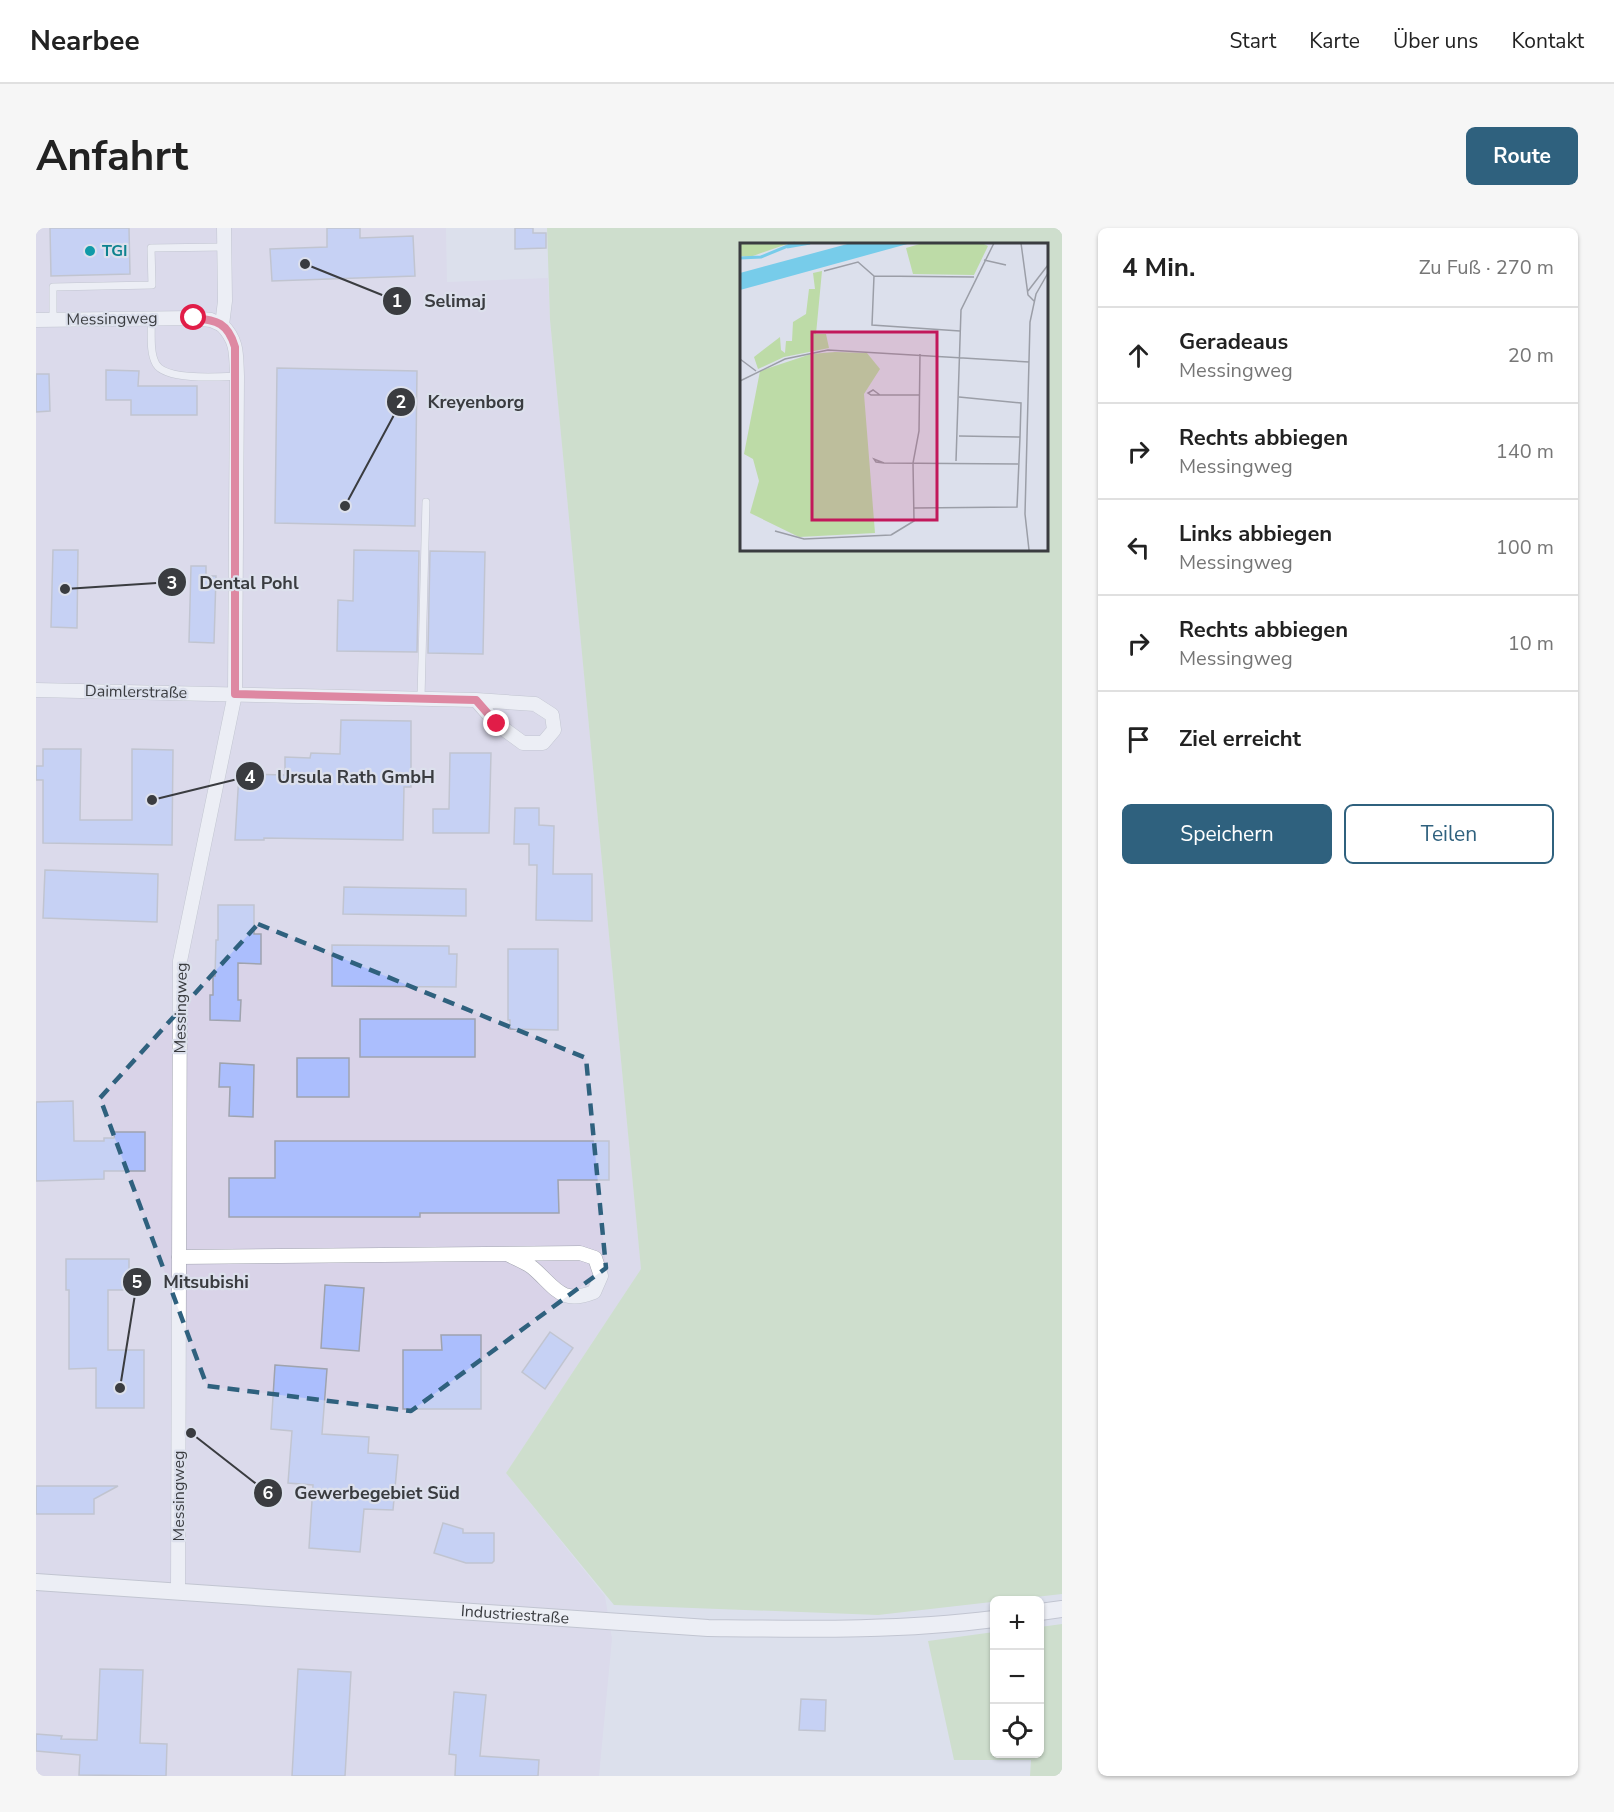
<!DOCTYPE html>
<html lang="de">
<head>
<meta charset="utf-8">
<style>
	:root { --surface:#fff; --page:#f6f6f6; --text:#222; --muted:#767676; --line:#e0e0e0; --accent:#2f617e }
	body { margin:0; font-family:"Nunito Sans",sans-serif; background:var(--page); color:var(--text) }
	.controls { position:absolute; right:18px; bottom:18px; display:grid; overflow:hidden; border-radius:9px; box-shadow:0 2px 4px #0004 }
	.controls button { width:54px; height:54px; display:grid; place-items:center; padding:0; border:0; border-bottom:2px solid var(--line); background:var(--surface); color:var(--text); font:30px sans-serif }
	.stop { position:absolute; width:18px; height:18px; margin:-14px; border:4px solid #e11d48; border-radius:50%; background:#fff }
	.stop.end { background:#e11d48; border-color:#fff; box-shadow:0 2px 6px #0008 }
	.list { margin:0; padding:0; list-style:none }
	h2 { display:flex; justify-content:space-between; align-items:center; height:78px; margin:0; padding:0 24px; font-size:26px }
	h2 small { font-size:20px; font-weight:400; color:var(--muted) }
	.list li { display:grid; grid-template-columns:39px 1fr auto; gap:18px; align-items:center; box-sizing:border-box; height:96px; padding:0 24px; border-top:2px solid var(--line) }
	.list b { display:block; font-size:22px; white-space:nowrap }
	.list p { margin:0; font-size:20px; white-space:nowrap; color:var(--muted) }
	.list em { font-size:20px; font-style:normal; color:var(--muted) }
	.actions { display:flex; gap:12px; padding:18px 24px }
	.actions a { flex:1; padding:14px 0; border:2px solid var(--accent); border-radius:9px; text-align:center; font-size:21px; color:var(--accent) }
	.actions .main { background:var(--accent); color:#fff }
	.icon { flex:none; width:33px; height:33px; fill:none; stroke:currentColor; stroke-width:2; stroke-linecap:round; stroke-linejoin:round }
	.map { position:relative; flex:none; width:1026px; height:1548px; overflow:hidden; border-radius:9px }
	header { display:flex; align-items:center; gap:36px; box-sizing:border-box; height:84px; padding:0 30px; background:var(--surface); border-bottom:2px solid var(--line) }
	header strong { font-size:28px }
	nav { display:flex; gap:33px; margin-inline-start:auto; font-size:21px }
	.intro { display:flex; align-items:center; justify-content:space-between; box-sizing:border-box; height:144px; padding:0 36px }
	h1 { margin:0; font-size:42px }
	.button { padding:15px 27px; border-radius:9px; background:var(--accent); color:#fff; font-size:21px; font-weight:700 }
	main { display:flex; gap:36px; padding:0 36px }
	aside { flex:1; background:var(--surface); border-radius:9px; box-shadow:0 2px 4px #0004 }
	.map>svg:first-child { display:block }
	.industrial { fill:#d9d3e8 }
	.green { fill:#bddba7; fill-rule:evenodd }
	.building { fill:#abbefd; stroke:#9fa3ae; stroke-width:1.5 }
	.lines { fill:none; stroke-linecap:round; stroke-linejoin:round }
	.service-casing { stroke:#a1a4af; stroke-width:8 }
	.minor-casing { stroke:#a1a4af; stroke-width:15 }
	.tertiary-casing { stroke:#a1a4af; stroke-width:18 }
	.service { stroke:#fff; stroke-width:7 }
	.minor { stroke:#fff; stroke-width:14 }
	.tertiary { stroke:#fff; stroke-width:16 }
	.route { stroke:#e11d48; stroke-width:8 }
	.marked { fill:none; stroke:#2f617e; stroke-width:4.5; stroke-dasharray:12 8; stroke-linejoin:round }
	.culture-dot { fill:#0f9aa8; stroke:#dce0ec; stroke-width:2 }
	.labels { text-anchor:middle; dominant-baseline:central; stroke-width:4.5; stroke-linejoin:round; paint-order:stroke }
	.culture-label { font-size:16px; font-weight:bold; fill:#0d838f; stroke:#dce0ec; text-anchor:start }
	.street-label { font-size:16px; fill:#3a3c40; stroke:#dce0ec }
	.inset-river { fill:none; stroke:#77ccea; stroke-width:3 }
	.inset-road { fill:none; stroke:#9b9ea7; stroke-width:1.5 }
	.view { fill:#c2185b; fill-opacity:0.15; stroke:#c2185b; stroke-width:3 }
	.inset-edge { fill:none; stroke:#3a3c40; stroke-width:3 }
	.leader { fill:none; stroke:#3a3c40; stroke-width:2 }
	.callout-dot { fill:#3a3c40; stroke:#dce0ec; stroke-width:2 }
	.mark-label { font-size:18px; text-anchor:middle; font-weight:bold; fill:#fff }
	.callout-label { font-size:18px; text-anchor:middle; font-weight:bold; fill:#3a3c40; stroke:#dce0ec; stroke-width:4.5; stroke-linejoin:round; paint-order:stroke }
</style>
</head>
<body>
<header>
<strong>Nearbee</strong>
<nav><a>Start</a><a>Karte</a><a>Über uns</a><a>Kontakt</a></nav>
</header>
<div class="intro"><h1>Anfahrt</h1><a class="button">Route</a></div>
<main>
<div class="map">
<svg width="1026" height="1548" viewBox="0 0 1026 1548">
	<rect width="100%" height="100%" fill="#dce0ec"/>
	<!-- industrial -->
	<path class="industrial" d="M0 0H410L411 54 512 50 514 92 605 1041 470 1245 569 1368 576 1411 563 1548H0Z"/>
	<!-- green -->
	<g class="green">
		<path d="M511 0H1026V1366L842 1387 578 1377 470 1245 605 1041 514 92ZM705 16H1010V321H705Z"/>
		<path d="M1026 1396V1548H994L995 1532H918L892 1413 958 1404V1526H1004V1399Z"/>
	</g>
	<!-- building -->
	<g class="building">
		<path d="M14 0H93L94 46 15 48Z"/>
		<path d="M291 0H324V10L377 8 379 48 236 53 234 21 291 19Z"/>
		<path d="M479 0H497V5H510V20L479 21Z"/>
		<path d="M241 140 381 143 379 298 239 295Z"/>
		<path d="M70 142 103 143 102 158H161V187H95V172H70Z"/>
		<path d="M0 146H13L14 183 0 184Z"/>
		<path d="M17 322H42L41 400 15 399Z"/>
		<path d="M318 322 383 323 381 424 301 423 302 372 317 373Z"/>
		<path d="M394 323 449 324 447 426 392 425Z"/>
		<path d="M155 338H170V348H180L178 415 153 414Z"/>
		<path d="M305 492 375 493V559H368L367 612 228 610V612H199L203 546 249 547V529L274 530 275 525 304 526Z"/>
		<path d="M7 521H45L44 592H96V521L137 522 136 617 7 615V552H0V538H7Z"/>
		<path d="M414 525H455L453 605H397V581H413Z"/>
		<path d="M479 580H503V597L518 598 517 646H556V693L500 692 501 637H493V616H478Z"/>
		<path d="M9 642 122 646 121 694 7 690Z"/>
		<path d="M308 659 430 661V688L307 686Z"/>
		<path d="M182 677H218V706H225V736L202 735V772H205L204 793 174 792V767H177V748H179L180 712H182Z"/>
		<path d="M296 717 413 718V726H421L420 759 296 758Z"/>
		<path d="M472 721H522V802L474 801V792H472Z"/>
		<rect x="324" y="791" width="115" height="38"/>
		<rect x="261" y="830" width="52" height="39"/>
		<path d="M184 835 218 837 217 889 193 888 194 859H183Z"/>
		<path d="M37 873 38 913H68V910H78V904H109V943H68V951L0 953V874Z"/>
		<path d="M239 913H573V952H522L523 985H384V989H193V950H239Z"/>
		<path d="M30 1031H93V1062H72V1122H108V1180H60V1140L33 1141V1062H30Z"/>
		<path d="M289 1057 328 1060 323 1123 285 1120Z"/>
		<path d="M514 1104 537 1120 509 1161 486 1144Z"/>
		<path d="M405 1107H445V1181H367V1122H406Z"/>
		<path d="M239 1137 291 1141 286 1206 333 1209 332 1225 362 1227 357 1282 328 1281 324 1324 273 1320 277 1257 252 1255 256 1203 235 1201Z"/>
		<path d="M0 1258H82L58 1271V1286H0Z"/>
		<path d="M407 1295 427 1301V1305H458V1333L456 1335H430L398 1325Z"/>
		<path d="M64 1441 107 1442 104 1515 131 1516 130 1548 43 1547 44 1527 0 1523V1506L26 1508 25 1511 61 1512Z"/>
		<path d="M262 1441 315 1444 309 1548H256Z"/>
		<path d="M418 1464 450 1467 444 1528 503 1532 502 1548H419L420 1527 413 1526Z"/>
		<path d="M765 1471 790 1472 789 1503 763 1502Z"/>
	</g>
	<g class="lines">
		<!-- service casing -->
		<g class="service-casing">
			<g id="service">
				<path d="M115 90C116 104 113 124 120 136 130 153 183 149 201 148"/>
				<path d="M17 91V59L116 57 115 20 187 19"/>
				<path d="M385 470 390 274"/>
			</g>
		</g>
		<!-- minor casing -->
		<g class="minor-casing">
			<g id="minor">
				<path d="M0 92 157 90 175 92 186 97"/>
				<path d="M0 462 440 472 499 476 516 487 518 502 507 515H487L461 496 440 472"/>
				<path d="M143 1029 544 1025 559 1030 565 1048 558 1064C525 1077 520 1060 497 1040 490 1034 480 1031 471 1026"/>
				<path d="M142 1364 144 733 199 466 201 148C200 127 202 113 186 97L189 73 188 0"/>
			</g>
		</g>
		<!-- tertiary casing -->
		<g class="tertiary-casing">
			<g id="tertiary">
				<path id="s1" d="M0 1354 672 1400C767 1401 864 1403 958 1391"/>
				<path d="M1004 1384 1026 1381"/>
			</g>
		</g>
		<!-- service -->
		<use href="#service" class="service"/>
		<!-- minor -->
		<use href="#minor" class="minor"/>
		<!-- tertiary -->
		<use href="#tertiary" class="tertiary"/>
	</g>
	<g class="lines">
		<!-- route -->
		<path class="route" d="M158 90C181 92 192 95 199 119V466L440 472 461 496"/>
	</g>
	<!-- marked area -->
	<path d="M0 0H1026V1548H0ZM222 696 550 830 570 1040 375 1183 171 1158 64 870Z" fill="#dce0ec" fill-opacity=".55" fill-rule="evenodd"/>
	<path class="marked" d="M222 696 550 830 570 1040 375 1183 171 1158 64 870Z"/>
	<!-- markers -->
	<circle class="culture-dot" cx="54" cy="23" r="6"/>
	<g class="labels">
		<!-- culture labels -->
		<g class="culture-label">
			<text x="66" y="23">TGI</text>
		</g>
		<!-- street labels -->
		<g class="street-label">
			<text transform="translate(76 91) rotate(-1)">Messingweg</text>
			<text transform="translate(100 464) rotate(1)">Daimlerstraße</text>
			<text transform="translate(145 780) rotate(-89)">Messingweg</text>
			<text transform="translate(143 1268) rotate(-90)">Messingweg</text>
			<text stroke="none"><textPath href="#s1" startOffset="480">Industriestraße</textPath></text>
		</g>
	</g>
	<!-- overview -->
	<g transform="translate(704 15)">
		<rect width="308" height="308" fill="#dce0ec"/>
		<path d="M0 0H50L10 14 0 13ZM183 0H242L248 3 234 32 173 31 166 5ZM82 28 76 91H86L89 105 44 114 18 126 14 114 40 94 41 107 45 110 46 98H52L53 79 66 71 69 46H75L73 30ZM95 109 127 110 140 126 124 151 135 290 59 294 10 270 19 238 13 216 4 211 20 128 71 111Z" fill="#bddba7"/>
		<path d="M111 0H171L0 47V30Z" fill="#77ccea"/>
		<path class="inset-river" d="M47 4 70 0M0 15 21 14 55 0"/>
		<path class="inset-road" d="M281 0 288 52 294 58M244 17 266 22M84 28 118 19 134 33 234 34M134 33 132 82 220 88M288 48 308 22M0 116 16 128M0 138 45 116 88 107 289 119M140 152 133 147 128 150 131 152H180M219 154 281 160 280 194 219 193M216 218 221 67 254 0M144 220 134 216 136 219 144 220 278 221M174 265 277 264 280 194M35 288 64 296 151 292M151 292 174 278 173 220 179 188 180 111M289 307 285 271 290 79 296 51 308 30"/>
		<path class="view" d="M72 89H197V277H72Z"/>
		<rect width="308" height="308" class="inset-edge"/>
	</g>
	<!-- callouts -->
	<path class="leader" d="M269 36L361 73M309 278L365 174M29 361L136 354M116 572L214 548M84 1160L101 1054M155 1205L232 1265"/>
	<g class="callout-dot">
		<circle cx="269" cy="36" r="6"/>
		<circle cx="309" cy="278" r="6"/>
		<circle cx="29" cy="361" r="6"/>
		<circle cx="116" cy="572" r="6"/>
		<circle cx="84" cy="1160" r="6"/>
		<circle cx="155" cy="1205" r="6"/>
		<circle cx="361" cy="73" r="15"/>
		<circle cx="365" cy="174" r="15"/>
		<circle cx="136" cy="354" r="15"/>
		<circle cx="214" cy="548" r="15"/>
		<circle cx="101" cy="1054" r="15"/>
		<circle cx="232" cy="1265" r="15"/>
	</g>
	<g class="mark-label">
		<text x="361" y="79">1</text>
		<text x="365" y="180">2</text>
		<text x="136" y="361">3</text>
		<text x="214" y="555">4</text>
		<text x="101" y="1060">5</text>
		<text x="232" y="1271">6</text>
	</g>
	<g class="callout-label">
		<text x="419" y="79">Selimaj</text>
		<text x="440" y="180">Kreyenborg</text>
		<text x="213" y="361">Dental Pohl</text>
		<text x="320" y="555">Ursula Rath GmbH</text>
		<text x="170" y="1060">Mitsubishi</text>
		<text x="341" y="1271">Gewerbegebiet Süd</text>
	</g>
</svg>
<div class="controls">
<button>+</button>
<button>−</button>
<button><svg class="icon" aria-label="locate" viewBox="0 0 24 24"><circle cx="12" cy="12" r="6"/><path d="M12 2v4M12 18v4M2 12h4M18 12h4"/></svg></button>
</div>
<div class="stop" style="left:158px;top:90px"></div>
<div class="stop end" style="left:461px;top:496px"></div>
</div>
<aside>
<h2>4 Min.<small>Zu Fuß · 270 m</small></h2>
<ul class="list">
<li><svg class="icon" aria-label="ahead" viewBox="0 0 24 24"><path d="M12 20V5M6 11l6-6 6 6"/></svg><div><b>Geradeaus</b><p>Messingweg</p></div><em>20 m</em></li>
<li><svg class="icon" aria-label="right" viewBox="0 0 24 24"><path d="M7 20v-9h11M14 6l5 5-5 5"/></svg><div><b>Rechts abbiegen</b><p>Messingweg</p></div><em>140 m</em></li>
<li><svg class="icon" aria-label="left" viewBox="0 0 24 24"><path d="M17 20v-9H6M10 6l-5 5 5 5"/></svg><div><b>Links abbiegen</b><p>Messingweg</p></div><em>100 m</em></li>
<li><svg class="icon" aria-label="right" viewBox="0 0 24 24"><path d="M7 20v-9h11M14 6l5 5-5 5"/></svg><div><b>Rechts abbiegen</b><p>Messingweg</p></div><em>10 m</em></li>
<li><svg class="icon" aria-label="arrive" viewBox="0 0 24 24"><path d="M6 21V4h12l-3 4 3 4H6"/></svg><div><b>Ziel erreicht</b></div></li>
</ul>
<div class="actions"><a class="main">Speichern</a><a>Teilen</a></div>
</aside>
</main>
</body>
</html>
